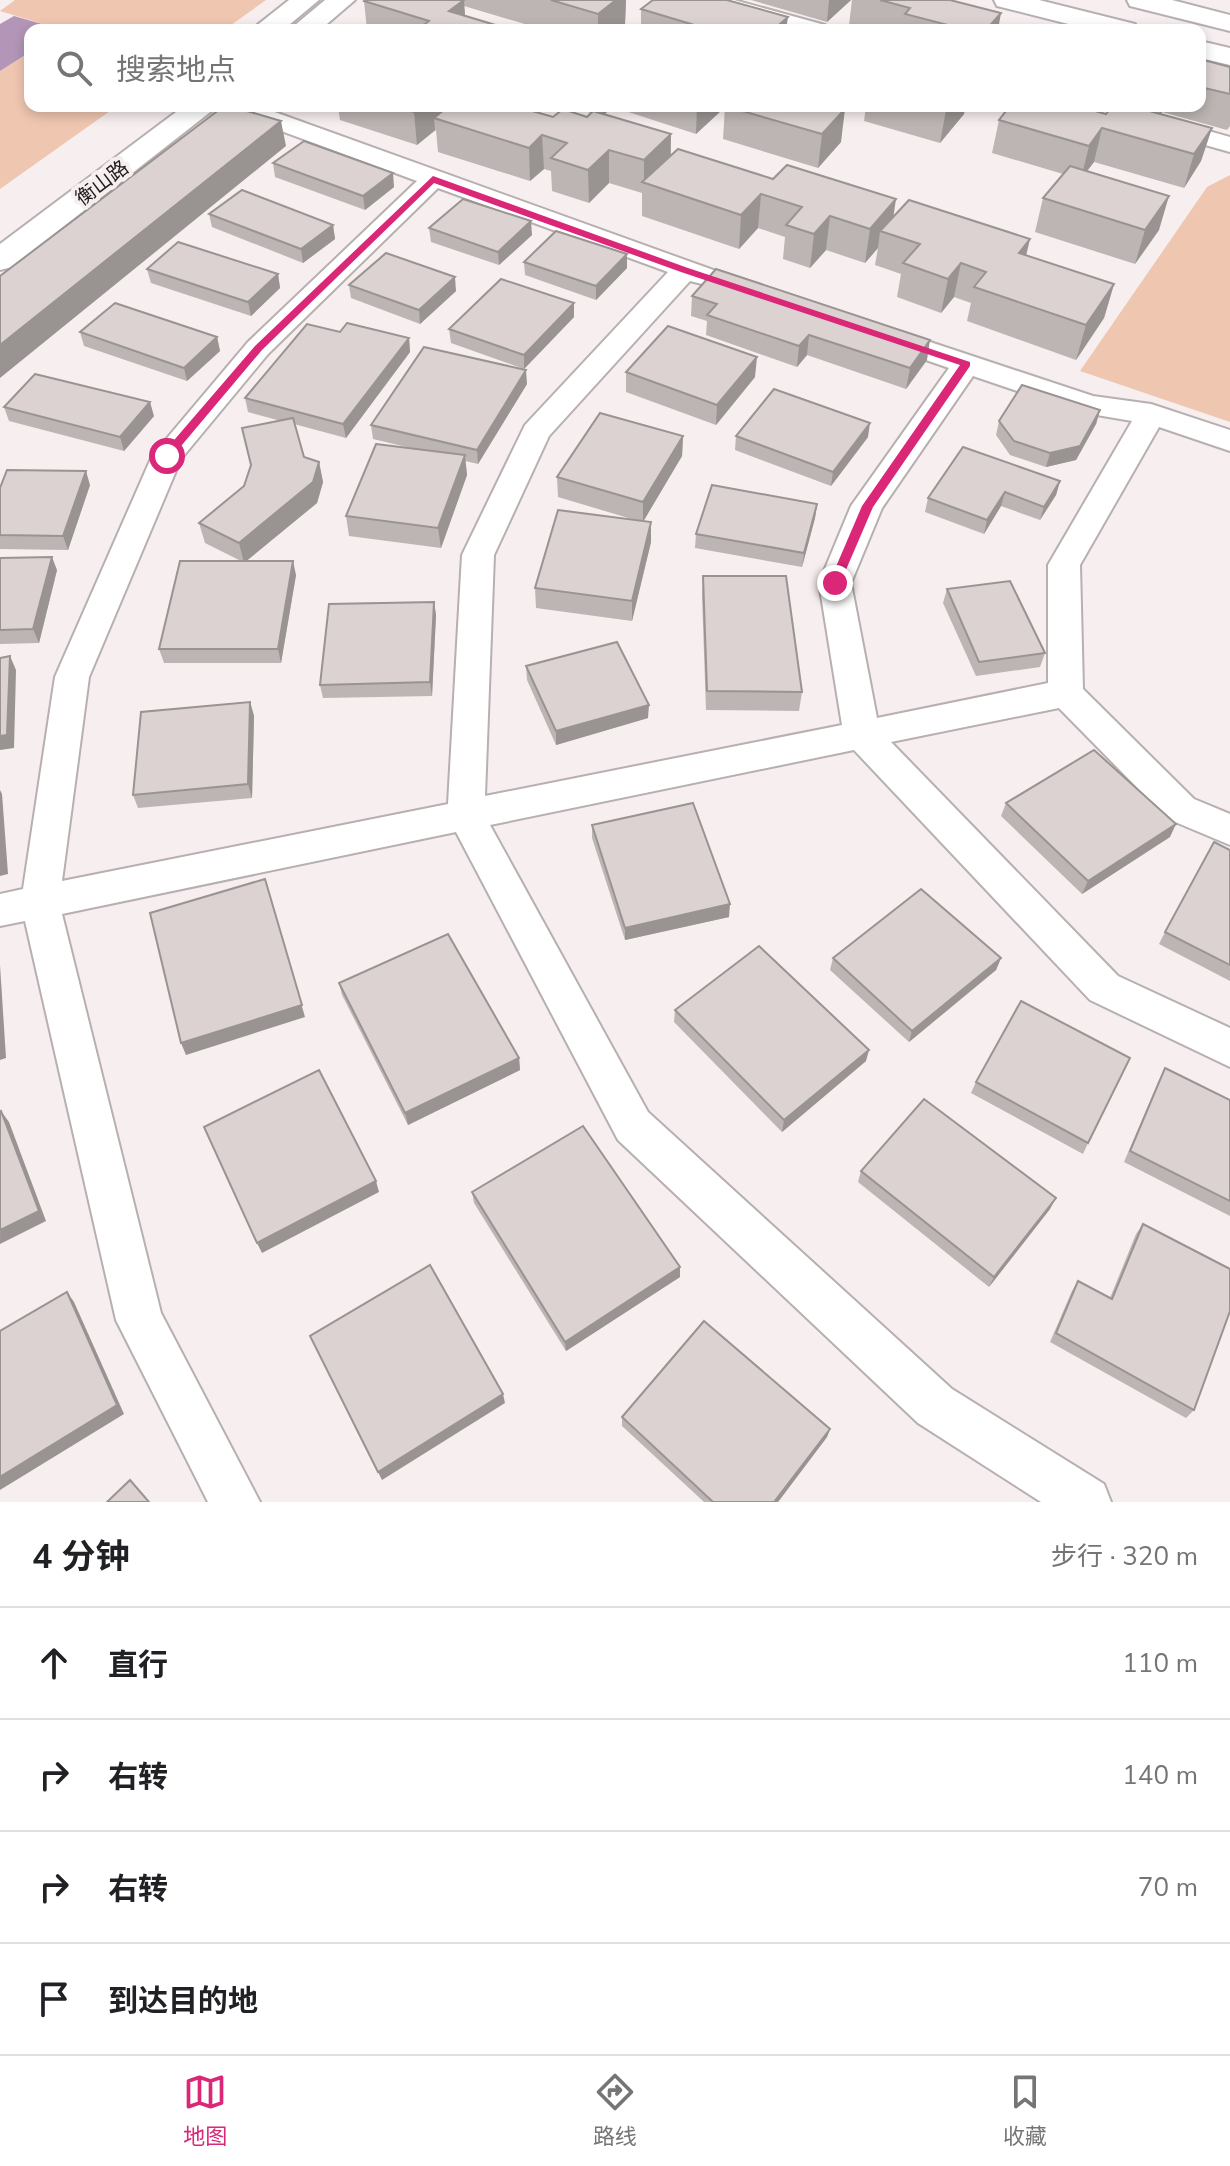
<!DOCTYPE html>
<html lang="zh">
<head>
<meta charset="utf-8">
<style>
	:root { --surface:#fff; --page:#f2f2f2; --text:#202124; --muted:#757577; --line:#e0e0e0; --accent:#db2777 }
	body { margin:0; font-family:"Nunito Sans","Noto Sans SC",sans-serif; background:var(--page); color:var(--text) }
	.stop { position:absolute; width:24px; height:24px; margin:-18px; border:6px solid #db2777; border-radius:50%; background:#fff }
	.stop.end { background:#db2777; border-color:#fff; box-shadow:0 2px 8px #0008 }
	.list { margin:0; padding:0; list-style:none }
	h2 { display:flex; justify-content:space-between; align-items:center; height:104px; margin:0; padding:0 32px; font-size:34px }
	h2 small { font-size:26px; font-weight:400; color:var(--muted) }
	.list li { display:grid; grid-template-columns:52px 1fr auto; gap:24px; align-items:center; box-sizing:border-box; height:112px; padding:0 32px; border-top:2px solid var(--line) }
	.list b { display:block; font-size:30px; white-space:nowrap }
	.list em { font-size:26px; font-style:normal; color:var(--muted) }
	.icon { flex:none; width:44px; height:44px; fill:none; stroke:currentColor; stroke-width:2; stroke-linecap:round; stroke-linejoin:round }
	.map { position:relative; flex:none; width:1230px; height:1502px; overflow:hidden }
	.search { position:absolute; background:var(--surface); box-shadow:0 4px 12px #0003; left:24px; right:24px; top:24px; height:88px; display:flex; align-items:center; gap:20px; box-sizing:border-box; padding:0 28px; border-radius:16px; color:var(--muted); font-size:30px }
	.sheet { height:552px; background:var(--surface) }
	nav { display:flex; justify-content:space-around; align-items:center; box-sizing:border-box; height:112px; border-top:2px solid var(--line); background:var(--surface); font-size:22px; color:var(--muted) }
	nav a { display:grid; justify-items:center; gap:4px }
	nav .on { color:var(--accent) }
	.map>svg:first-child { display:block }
	.green { fill:#efc7b1 }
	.water { fill:#b395b7 }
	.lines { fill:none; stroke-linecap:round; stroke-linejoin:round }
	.minor-casing { stroke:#b7afb0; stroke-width:4 }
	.tertiary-casing { stroke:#b7afb0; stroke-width:4 }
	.primary-casing { stroke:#b7afb0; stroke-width:4 }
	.minor { fill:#fff; fill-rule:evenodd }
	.tertiary { fill:#fff; fill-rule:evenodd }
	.primary { fill:#fff; fill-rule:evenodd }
	.wall { fill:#bcb5b4 }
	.shaded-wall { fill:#999392 }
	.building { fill:#dbd2d1; stroke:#999392; stroke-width:2 }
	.route { fill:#db2777 }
	.labels { text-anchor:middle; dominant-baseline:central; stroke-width:8; stroke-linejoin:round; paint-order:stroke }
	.far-street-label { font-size:20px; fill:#1e1b1b; stroke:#f7eeef }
</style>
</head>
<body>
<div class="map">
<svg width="1230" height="1502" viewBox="0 0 1230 1502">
	<rect width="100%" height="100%" fill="#f7eeef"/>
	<!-- green -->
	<g class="green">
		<path d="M15 0H266L224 30H63L0 11Z"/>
		<path d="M30 52V106H117L0 189V71Z"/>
		<path d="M1230 175V422L1080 371 1207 187Z"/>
	</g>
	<!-- water -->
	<path class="water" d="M14 16 63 30H30V52L0 71V24Z"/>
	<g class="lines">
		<!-- minor casing -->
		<g class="minor-casing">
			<g id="minor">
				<path d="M698 0H734L825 25 828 30H792L701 5Z"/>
				<path d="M223 106H258L716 271 720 277 716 283 706 285 690 281 549 436 494 555 485 796 842 725 819 583 851 506 949 368 874 342 870 336 874 330 884 327 894 330 1093 396 1151 404 1230 430V451L1159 427 1080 565 1083 689 1194 799 1230 814V845L1168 819 1059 708 891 742 1118 976 1230 1028V1067L1090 1000 854 750 490 825 648 1112 952 1389 1104 1484 1111 1502H1041L918 1423 618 1140 456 832 62 914 161 1313 260 1502H208L116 1320 25 921 0 926V894L23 889 55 677 152 456 248 342 417 181 227 111ZM438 188 668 272 525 425 462 555 448 804 62 881 89 677 181 459 268 354ZM973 376 1079 412 1132 421 1048 565V683L877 718 851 583 882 508Z"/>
				<path d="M1081 106H1120L1230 137V152L1085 111Z"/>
			</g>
		</g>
		<!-- tertiary casing -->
		<g class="tertiary-casing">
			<g id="tertiary">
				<path d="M289 0H319L283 30H251Z"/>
				<path d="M325 0H355L320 30H289Z"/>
				<path d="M184 106H218L12 267 0 270V244Z"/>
			</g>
		</g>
		<!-- primary casing -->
		<g class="primary-casing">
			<g id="primary">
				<path d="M994 0H1039L1135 24 1139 30H1092L997 6Z"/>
				<path d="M1127 0H1172L1230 15V31L1130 6Z"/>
				<path d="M1200 41 1230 48V65L1200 58Z"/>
			</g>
		</g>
		<!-- minor -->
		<use href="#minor" class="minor"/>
		<!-- tertiary -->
		<use href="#tertiary" class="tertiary"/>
		<!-- primary -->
		<use href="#primary" class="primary"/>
	</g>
	<!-- wall -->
	<g class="wall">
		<path d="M365 0H626L625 24 618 30H545L464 6 465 16 512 30H367L364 1Z"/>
		<path d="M751 0H851L827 22Z"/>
		<path d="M852 0H950L998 30H867L849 25Z"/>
		<path d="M641 9 786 30H641Z"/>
		<path d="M1200 59 1230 67V126L1227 130 1162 112 1161 114 1212 128 1201 161 1184 188 1094 162 1087 171 1159 230 1135 264 1035 232 1043 198 1063 174 992 153 999 120 1106 114 1112 106H1200Z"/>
		<path d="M336 106H515L553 117H587L591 113 570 106H723V109L696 134 613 107 605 114 671 134V156L894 216 1026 256 1114 284 1104 318 1076 360 967 321 971 303 954 297 941 313 897 297 901 274 875 265 878 248 865 263 826 250 810 268 783 259 785 237 758 228 739 249 642 216V193L609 183 589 203 552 191 551 171 544 169 530 181 438 152 436 130 417 145 340 120 338 106Z"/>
		<path d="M725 106H835L841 142 818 168 723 139Z"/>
		<path d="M866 106H965L964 114 940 143 864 121Z"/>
		<path d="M273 163 394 187 365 210 275 177Z"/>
		<path d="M209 214 333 225 335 239 303 263 212 227Z"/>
		<path d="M429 228 532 235 499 265 431 242Z"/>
		<path d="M524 262 627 268 596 300 525 275Z"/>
		<path d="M147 269 278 274 280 288 251 316 151 283Z"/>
		<path d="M349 285 456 291 420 324 351 298Z"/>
		<path d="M692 296 927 360 906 389 807 355 797 367 706 335 707 321 691 316Z"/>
		<path d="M574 303V317L524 369 451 343 449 329Z"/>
		<path d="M80 332 217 337 220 351 187 381 84 346Z"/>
		<path d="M340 332 409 338 410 352 346 438 294 424 304 457 319 462 323 482 317 503 246 561 296 575 281 663H164L159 649 241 561 205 543 199 523 244 486 281 421 248 412 245 398Z"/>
		<path d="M626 372 755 377 716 425 626 392Z"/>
		<path d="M527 384 478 464 465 461 467 475 441 548 349 536 346 516 419 450 373 439 371 425Z"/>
		<path d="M4 407 154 416 124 451 9 421Z"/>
		<path d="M1100 410 1096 424 1076 460 1046 467 1010 455 996 435 999 421Z"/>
		<path d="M683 436 682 456 643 521 651 542 632 621 536 608 535 588 635 520 558 497 557 477Z"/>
		<path d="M736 436 868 437 831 486 735 450Z"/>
		<path d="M1060 481 1056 495 1040 520 1001 506 984 534 925 512 928 498Z"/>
		<path d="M90 485 68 550 0 549V488Z"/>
		<path d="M817 504 815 518 802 567 695 548 696 534Z"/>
		<path d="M0 558 57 570 39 643 0 644Z"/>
		<path d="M703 576 802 692 799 711 706 710 702 596Z"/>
		<path d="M947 589 1045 653 1040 667 976 676 943 603Z"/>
		<path d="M434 602 436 615 432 696 323 698 320 685Z"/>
		<path d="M526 666 648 718 556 745 527 680Z"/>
		<path d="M250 702 254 716 252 798 138 808 133 795Z"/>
		<path d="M1006 803 1170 837 1082 894 1001 816Z"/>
		<path d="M592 825 729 917 625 940 592 838Z"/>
		<path d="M1230 850V981L1159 944 1165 932Z"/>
		<path d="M833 958H1001L996 970 909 1042 830 970Z"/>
		<path d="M339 983 519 1058 520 1070 408 1125 342 995Z"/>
		<path d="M675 1010 866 1061 782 1132 674 1022Z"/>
		<path d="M1165 1068 1230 1100V1216L1124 1162 1159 1080Z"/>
		<path d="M976 1082 1088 1143 1083 1154 971 1093Z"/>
		<path d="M861 1171 1050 1209 989 1287 858 1182Z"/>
		<path d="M472 1192 680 1267V1277L566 1351 474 1203Z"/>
		<path d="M1143 1224 1194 1410 1186 1418 1050 1342 1072 1291 1078 1281 1110 1298 1136 1234Z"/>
		<path d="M622 1417 830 1429 827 1437 778 1502H704L622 1426Z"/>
	</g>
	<!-- shaded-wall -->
	<g class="shaded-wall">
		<path d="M464 0 466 30 449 11Z"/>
		<path d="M616 0H626L625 24 618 30H598V14Z"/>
		<path d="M829 0H851L827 22Z"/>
		<path d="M1001 13 998 30H986Z"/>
		<path d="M788 17 786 30H773Z"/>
		<path d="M421 106H452L434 118 435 130 417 145 414 112Z"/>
		<path d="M602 106H613V107L602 116Z"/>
		<path d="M697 106H723V109L696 134Z"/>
		<path d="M949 106H965L964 114 940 143 946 110Z"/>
		<path d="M1161 106H1164L1162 112 1158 118Z"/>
		<path d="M845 109 841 142 818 168 822 134Z"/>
		<path d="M281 121 286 146 0 378V345Z"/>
		<path d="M1102 128 1094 162 1081 179 1089 146Z"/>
		<path d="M1212 128 1201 161 1184 188 1194 154Z"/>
		<path d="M671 134 670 167 644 183V160Z"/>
		<path d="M542 135 544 169 530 181 529 148Z"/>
		<path d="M609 150V183L589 203 588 170Z"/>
		<path d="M393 173 394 187 365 210 363 196Z"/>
		<path d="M761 194 758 228 739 249 741 215Z"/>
		<path d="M1169 196 1159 230 1135 264 1145 230Z"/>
		<path d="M896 199 891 233 880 231 878 248 865 263 870 229Z"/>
		<path d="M830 216 826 250 810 268 814 234Z"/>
		<path d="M531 221 532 235 499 265 498 252Z"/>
		<path d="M333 225 335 239 303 263 301 249Z"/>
		<path d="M1030 239 1022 273 1019 253Z"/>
		<path d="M627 254V268L596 300V286Z"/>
		<path d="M961 263 954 297 941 313 948 279Z"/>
		<path d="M278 274 280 288 251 316 248 302Z"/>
		<path d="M455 277 456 291 420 324 419 310Z"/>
		<path d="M1114 284 1104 318 1076 360 1086 325Z"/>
		<path d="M574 303V317L524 369V355Z"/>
		<path d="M809 335 807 355 797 367 799 346Z"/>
		<path d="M217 337 220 351 187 381 184 368Z"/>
		<path d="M409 338 410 352 346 438 343 424Z"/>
		<path d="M930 340 927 360 906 389 910 368Z"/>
		<path d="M757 357 755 377 716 425 717 405Z"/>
		<path d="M526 370 527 384 478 464 477 450Z"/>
		<path d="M150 402 154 416 124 451 120 437Z"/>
		<path d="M1100 410 1096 424 1076 460 1046 467 1050 453Z"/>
		<path d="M870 423 868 437 831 486 833 472Z"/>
		<path d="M683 436 682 456 643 522V502Z"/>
		<path d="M465 455 467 475 441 548 438 528Z"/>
		<path d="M319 462 323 482 317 503 244 563 239 543Z"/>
		<path d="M86 471 90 485 68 550 63 536Z"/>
		<path d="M1060 481 1056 495 1040 520 1044 507Z"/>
		<path d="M1005 492 1001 506 984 534 987 520Z"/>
		<path d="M817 504 815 518 802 567 804 553Z"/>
		<path d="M651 522V542L632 621V601Z"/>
		<path d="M52 557 57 570 39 643 33 629Z"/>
		<path d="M293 561 296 575 281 663 278 649Z"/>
		<path d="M434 602 436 615 432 696 430 682Z"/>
		<path d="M10 656 16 670 14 748 0 750V736Z"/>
		<path d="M250 702 254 716 252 798 248 784Z"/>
		<path d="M649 705 648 718 556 745V731Z"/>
		<path d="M0 790 2 794 8 874 0 876Z"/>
		<path d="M1176 824 1170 837 1082 894 1088 881Z"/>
		<path d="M265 879 305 1017 186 1055 181 1043Z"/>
		<path d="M730 904 729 917 625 940V928Z"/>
		<path d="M1001 958 996 970 909 1042 912 1031Z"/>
		<path d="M0 965 6 1058 0 1060Z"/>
		<path d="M869 1050 866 1061 782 1132 784 1120Z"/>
		<path d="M519 1058 520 1070 408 1125 405 1113Z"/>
		<path d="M1 1111 9 1122 46 1221 0 1244Z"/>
		<path d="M376 1181 379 1192 262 1253 257 1243Z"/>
		<path d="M1056 1198 1050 1209 989 1287 994 1277Z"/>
		<path d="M680 1267V1277L566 1351 565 1342Z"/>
		<path d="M67 1292 74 1302 124 1414 0 1490V1477Z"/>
		<path d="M503 1394 505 1403 382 1480 378 1472Z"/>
		<path d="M830 1429 827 1437 778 1502H774Z"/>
	</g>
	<!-- building -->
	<g class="building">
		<path d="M365 0H464L449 11 512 30H417L429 21 364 1Z"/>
		<path d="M551 0H616L598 14Z"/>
		<path d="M653 0H727L788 17 773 30H711L641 9Z"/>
		<path d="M880 0H950L1001 13 986 30H967L905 14 910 8Z"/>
		<path d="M1200 59 1230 67V94L1200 87Z"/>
		<path d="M224 106H230L281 121 0 345V276Z"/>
		<path d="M395 106H421L414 112Z"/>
		<path d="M449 106H515L553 117 563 109 587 117 593 111 671 134 644 160 609 150 588 170 551 158 567 143 542 135 529 148 434 118Z"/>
		<path d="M725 106H835L845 109 822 134Z"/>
		<path d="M933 106H949L946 110Z"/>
		<path d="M1010 106H1077L1106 114 1112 106H1131L1212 128 1194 154 1102 128 1089 146 999 120Z"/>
		<path d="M304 141 393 173 363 196 273 163Z"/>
		<path d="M678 149 773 179 787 165 896 199 870 229 830 216 814 234 786 225 802 207 761 194 741 215 642 182Z"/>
		<path d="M1070 166 1169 196 1145 230 1043 198Z"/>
		<path d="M242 190 333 225 301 249 209 214Z"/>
		<path d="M463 199 531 221 498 252 429 228Z"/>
		<path d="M909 200 1030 239 1019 253 1114 284 1086 325 974 287 986 272 961 263 948 279 903 263 920 244 880 231Z"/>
		<path d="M556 231 627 254 596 286 524 262Z"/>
		<path d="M178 242 278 274 248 302 147 269Z"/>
		<path d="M386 253 455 277 419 310 349 285Z"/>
		<path d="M716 269 930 340 910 368 809 335 799 346 707 315 717 304 692 296Z"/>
		<path d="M501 279 574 303 524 355 449 329Z"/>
		<path d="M115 303 217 337 184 368 80 332Z"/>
		<path d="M347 323 409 338 343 424 245 398 307 324 340 332Z"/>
		<path d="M668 326 757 357 717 405 626 372Z"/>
		<path d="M424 347 526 370 477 450 371 425Z"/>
		<path d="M35 374 150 402 120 437 4 407Z"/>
		<path d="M1022 385 1100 410 1080 446 1050 453 1014 441 999 421Z"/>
		<path d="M774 389 870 423 833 472 736 436Z"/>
		<path d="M600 413 683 436 643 502 557 477Z"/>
		<path d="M293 418 304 457 319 462 313 482 239 543 199 523 244 486 251 465 242 428Z"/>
		<path d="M376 444 465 455 438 528 346 516Z"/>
		<path d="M963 447 1060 481 1044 507 1005 492 987 520 928 498Z"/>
		<path d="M7 470 86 471 63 536 0 535V488Z"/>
		<path d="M712 485 817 504 804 553 696 534Z"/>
		<path d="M558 510 651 522 632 601 535 588Z"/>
		<path d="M52 557 33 629 0 630V558Z"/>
		<path d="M180 561H293L278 649H159Z"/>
		<path d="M703 576H786L802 692 707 691Z"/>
		<path d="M1010 581 1045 653 979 662 947 589Z"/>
		<path d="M434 602 430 682 320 685 329 604Z"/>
		<path d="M617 642 649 705 556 731 526 666Z"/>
		<path d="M10 656 7 735 0 736V658Z"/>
		<path d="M250 702 248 784 133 795 141 712Z"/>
		<path d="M1094 750 1176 824 1088 881 1006 803Z"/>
		<path d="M693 803 730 904 625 928 592 825Z"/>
		<path d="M1214 842 1230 850V965L1165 932Z"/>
		<path d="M265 879 302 1005 181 1043 150 913Z"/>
		<path d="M921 889 1001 958 912 1031 833 958Z"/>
		<path d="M448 934 519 1058 405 1113 339 983Z"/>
		<path d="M759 946 869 1050 784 1120 675 1010Z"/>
		<path d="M1021 1001 1130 1058 1088 1143 976 1082Z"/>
		<path d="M1165 1068 1230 1100V1201L1130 1151Z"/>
		<path d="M319 1070 376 1181 257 1243 204 1127Z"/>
		<path d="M924 1099 1056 1198 994 1277 861 1171Z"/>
		<path d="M1 1111 39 1211 0 1230V1112Z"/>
		<path d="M583 1126 680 1267 565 1342 472 1192Z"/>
		<path d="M1143 1224 1230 1269V1311L1194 1410 1056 1333 1078 1281 1112 1299Z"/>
		<path d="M430 1265 503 1394 378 1472 310 1336Z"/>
		<path d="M67 1292 117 1405 0 1477V1331Z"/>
		<path d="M704 1321 830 1429 774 1502H713L622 1417Z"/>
		<path d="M130 1480 149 1502H107Z"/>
	</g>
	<!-- route -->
	<path class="route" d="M433 176 688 268 970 362V366L873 507 839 586 829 583 862 506 960 365 681 272 434 183 262 350 171 458H163V453L255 346Z"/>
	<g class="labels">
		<!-- far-street labels -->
		<g class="far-street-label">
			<text transform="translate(102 183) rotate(-37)">衡山路</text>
		</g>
	</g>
</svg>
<div class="stop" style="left:167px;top:456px"></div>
<div class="stop end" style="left:835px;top:583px"></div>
<div class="search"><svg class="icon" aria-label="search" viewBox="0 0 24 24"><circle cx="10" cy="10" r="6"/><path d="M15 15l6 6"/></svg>搜索地点</div>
</div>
<section class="sheet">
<h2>4 分钟<small>步行 · 320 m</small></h2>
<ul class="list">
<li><svg class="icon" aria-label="ahead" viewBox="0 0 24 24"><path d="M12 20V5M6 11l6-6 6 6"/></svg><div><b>直行</b></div><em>110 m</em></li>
<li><svg class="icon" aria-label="right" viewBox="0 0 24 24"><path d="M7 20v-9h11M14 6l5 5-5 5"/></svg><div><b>右转</b></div><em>140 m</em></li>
<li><svg class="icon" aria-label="right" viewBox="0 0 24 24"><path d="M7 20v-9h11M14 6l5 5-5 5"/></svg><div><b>右转</b></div><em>70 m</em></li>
<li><svg class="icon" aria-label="arrive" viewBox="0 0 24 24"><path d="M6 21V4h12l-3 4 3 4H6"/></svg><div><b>到达目的地</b></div></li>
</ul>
</section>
<nav>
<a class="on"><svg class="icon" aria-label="map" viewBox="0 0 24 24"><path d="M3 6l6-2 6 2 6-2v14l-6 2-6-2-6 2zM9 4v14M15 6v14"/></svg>地图</a>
<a><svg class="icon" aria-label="directions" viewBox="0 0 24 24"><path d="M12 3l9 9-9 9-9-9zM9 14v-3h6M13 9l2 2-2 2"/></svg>路线</a>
<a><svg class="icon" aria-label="saved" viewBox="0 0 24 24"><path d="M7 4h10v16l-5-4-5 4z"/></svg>收藏</a>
</nav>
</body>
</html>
